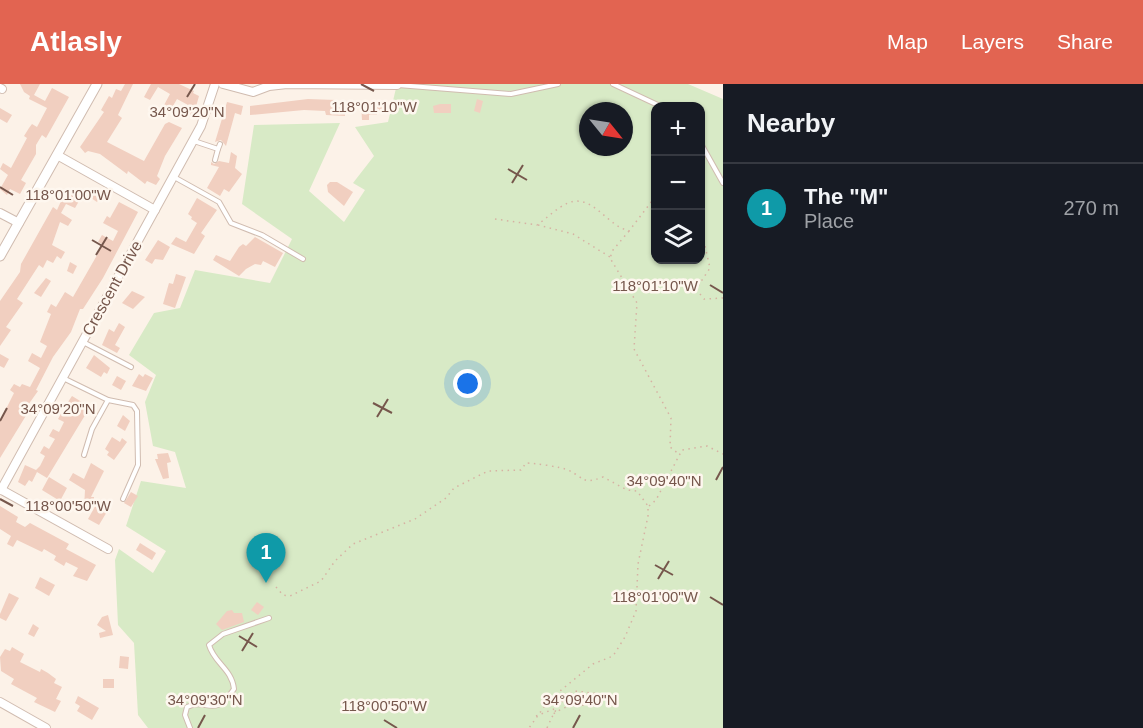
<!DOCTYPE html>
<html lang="en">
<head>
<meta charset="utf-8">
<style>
	:root { --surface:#171b24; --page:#242831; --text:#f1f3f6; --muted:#9ea1a6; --line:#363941; --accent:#e26451 }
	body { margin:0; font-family:Arial,sans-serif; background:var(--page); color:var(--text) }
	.controls { position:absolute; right:18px; top:18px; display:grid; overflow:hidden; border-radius:12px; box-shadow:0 2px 4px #0004 }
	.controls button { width:54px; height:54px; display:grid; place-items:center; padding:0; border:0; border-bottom:2px solid var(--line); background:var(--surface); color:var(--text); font:30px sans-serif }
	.compass { position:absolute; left:579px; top:18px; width:54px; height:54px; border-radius:50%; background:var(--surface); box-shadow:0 2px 4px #0004; rotate:120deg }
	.you { position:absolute; left:468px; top:300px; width:21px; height:21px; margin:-15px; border:4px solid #fff; border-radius:50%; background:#1a73e8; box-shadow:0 0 0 9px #1a73e833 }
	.badge { display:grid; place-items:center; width:39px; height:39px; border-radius:50%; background:var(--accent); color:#fff; font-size:20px; font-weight:700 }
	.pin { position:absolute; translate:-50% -50px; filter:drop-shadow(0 2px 3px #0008) }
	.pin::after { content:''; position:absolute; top:32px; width:21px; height:18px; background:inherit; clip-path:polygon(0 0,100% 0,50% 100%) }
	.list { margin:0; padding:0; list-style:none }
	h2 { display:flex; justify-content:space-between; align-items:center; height:78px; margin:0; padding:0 24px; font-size:26px }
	h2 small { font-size:20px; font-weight:400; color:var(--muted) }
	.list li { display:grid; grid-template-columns:39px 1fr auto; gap:18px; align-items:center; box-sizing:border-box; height:90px; padding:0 24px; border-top:2px solid var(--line) }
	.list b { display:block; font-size:22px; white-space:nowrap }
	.list p { margin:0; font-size:20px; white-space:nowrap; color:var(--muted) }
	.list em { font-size:20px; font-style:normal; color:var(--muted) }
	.icon { flex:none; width:33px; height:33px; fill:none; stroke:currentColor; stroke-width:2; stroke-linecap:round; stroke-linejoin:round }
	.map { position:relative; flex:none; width:723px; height:644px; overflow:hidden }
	header { display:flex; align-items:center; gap:36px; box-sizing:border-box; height:84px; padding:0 30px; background:var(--accent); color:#fff }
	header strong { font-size:28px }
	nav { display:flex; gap:33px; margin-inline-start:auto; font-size:21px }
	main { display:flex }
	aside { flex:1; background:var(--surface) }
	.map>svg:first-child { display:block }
	.green { fill:#d8eac6; fill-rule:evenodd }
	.building { fill:#f1cfc0 }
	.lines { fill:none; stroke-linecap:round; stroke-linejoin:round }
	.service-casing { stroke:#d0bcb0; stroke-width:6 }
	.minor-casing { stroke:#d0bcb0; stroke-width:10 }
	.tertiary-casing { stroke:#d0bcb0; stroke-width:11 }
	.path { stroke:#d6b2a3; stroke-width:1.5; stroke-dasharray:1.5 4.5; stroke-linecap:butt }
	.service { stroke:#fff; stroke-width:4 }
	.minor { stroke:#fff; stroke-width:8 }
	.tertiary { stroke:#fff; stroke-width:9 }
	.ticks { fill:none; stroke:#76574c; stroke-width:2 }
	.labels { text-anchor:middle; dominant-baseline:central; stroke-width:5; stroke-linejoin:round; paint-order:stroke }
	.street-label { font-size:16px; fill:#76574c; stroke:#fef7ef }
	.ticks-label { font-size:15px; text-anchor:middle; fill:#76574c; stroke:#fef7ef; stroke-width:5; stroke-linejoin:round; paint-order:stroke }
</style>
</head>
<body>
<header>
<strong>Atlasly</strong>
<nav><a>Map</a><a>Layers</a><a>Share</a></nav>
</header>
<main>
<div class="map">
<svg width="723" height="644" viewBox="0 0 723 644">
	<rect width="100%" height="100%" fill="#fcf2e8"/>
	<!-- green -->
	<path class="green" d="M397 0H688L723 15V644H148L138 631 134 559 118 541 115 476 119 465 153 489 166 467 126 442 141 397 186 404 175 368 153 362 145 318 156 291 129 271 154 229 180 224 195 186 270 199 292 155 242 120 254 41 340 39 309 107 344 138 365 106 353 99 374 72 355 43 388 38ZM656 22H700V176H656ZM588 27H624V63H588Z"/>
	<!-- building -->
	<g class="building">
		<path d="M20 0H40L34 11 45 17 52 4 69 13 46 54 42 51 36 61V70L21 96 26 99 20 110 10 105 7 111 0 105 8 91 0 85 3 79 11 84 27 54 24 52 29 44 32 40 37 43 47 24 29 15 30 12 24 8Z"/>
		<path d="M125 0H133L118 31 122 34 107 58 144 77 165 40 169 38 182 44 165 72 157 92 160 95 156 101 147 97 145 100 128 87 127 90 100 70 88 67 85 69 80 63 104 28 101 26 109 12 112 14 116 5 121 7Z"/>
		<path d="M151 0H179L194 7 193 9 199 12 193 33 185 30 188 21 177 15 170 27 163 23 170 10 158 3 150 16 144 13Z"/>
		<path d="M308 15 336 16 339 20H345V32L326 31 325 27 304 26 250 31V22Z"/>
		<path d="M477 15 483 17 480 29 474 27Z"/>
		<path d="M382 17 383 26 377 27V31H369V36H362L361 19Z"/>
		<path d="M227 18 243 22 241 31 235 29 226 62 221 56 215 58Z"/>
		<path d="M440 20H451V29H434L433 22Z"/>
		<path d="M0 24 12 31 7 39 0 35Z"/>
		<path d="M231 68 237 72 235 84 242 90 229 108 224 105 220 112 207 104 219 83 211 81V78L214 80 219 77 229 79Z"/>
		<path d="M330 98H337L353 108 344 122 328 108 327 101Z"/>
		<path d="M73 104 78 107 75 115 79 117 75 124 66 120 61 129 72 136 68 142 60 138 52 161 65 168 61 175 57 172 53 179 47 176 43 184 39 181 17 215 23 219 6 243 11 246 0 262V217L20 188 21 180 53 123 57 126 66 106 71 108Z"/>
		<path d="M95 106 102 109 97 118 91 114Z"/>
		<path d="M197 114 217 126 201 149 205 152 194 170 171 160 176 153 186 158 197 139 191 135 192 133 188 130Z"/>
		<path d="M119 118 138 128 103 194 83 225H80L71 248 53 273 36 306 38 307 23 328 27 330 0 374V337L14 309 10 306 14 300 20 303 22 300 30 303 40 284 28 277 32 269 41 274 47 262 40 258 51 230 47 228 51 220 56 223 65 208 73 213 100 166 102 160 98 158 102 151 113 157 118 147 103 139 107 132 110 134Z"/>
		<path d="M255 153 283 169 275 183 263 177 261 181 255 180 246 185 239 192 213 176 216 171 230 177 239 163 243 160 246 162Z"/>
		<path d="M158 156 170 163 163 176 155 175 152 180 145 176Z"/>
		<path d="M70 178 77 182 73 190 67 187Z"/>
		<path d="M176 190 186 193 175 224 163 220 169 199 173 200Z"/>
		<path d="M46 194 51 197 41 213 34 209Z"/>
		<path d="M132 207 145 213 133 225 122 219Z"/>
		<path d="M119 239 125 243 115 261 120 264 117 269 102 261 109 245 114 248Z"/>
		<path d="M0 270 9 275 4 284 0 282Z"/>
		<path d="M94 271 110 284 107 290 104 288 101 293 86 284Z"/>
		<path d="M139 290 143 293 145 290 153 294 146 307 132 302Z"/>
		<path d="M117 292 126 297 121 306 112 301Z"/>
		<path d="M72 312 90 323 47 394 37 388 32 398 29 396 25 402 18 398 25 381 36 386 40 382 45 372 40 369 44 362 49 365 55 355 49 352 53 345 59 348 64 338 58 335 62 328 68 332 74 321 68 318Z"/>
		<path d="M123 331 130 337 125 347 117 342Z"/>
		<path d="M112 353 120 358 122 354 127 358 114 376 107 371 109 368 105 365Z"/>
		<path d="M168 369 171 378 167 379 169 394 163 395 155 375H158L157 370Z"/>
		<path d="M91 379 104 387 91 413H94V420H87L84 424 85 406 69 396 73 389 84 395Z"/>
		<path d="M49 393 67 404 60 417 42 406Z"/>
		<path d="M131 408 138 412 131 423 124 419Z"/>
		<path d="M97 419 108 426 99 441 88 435Z"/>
		<path d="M0 422 18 433 16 438 25 443 30 439 69 460 66 465 96 481 87 497 73 492 78 484 66 478 64 482 54 476 56 472 44 465 42 468 17 456 13 463 7 460 11 452 0 445Z"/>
		<path d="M140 459 156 469 152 476 136 466Z"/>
		<path d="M40 493 55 501 49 512 35 504Z"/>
		<path d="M9 509 19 514 6 537 0 534V530Z"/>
		<path d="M257 518 264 523 258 531 251 526Z"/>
		<path d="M232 526 234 529H242L244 538 222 546 216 540 227 527Z"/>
		<path d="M108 531 113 551 100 554 99 549 106 547 97 541 102 533Z"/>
		<path d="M33 540 39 544 34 553 28 550Z"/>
		<path d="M12 563 24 570 20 578 40 588 41 585 48 589 56 595 54 599 62 603 56 615 61 617 55 628 34 618 37 614 11 600 14 595 1 587 0 573 5 565 10 567Z"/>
		<path d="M120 572 129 573 128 585 119 584Z"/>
		<rect x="103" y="595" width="11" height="9"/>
		<path d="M78 612 99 624 92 636 77 627 80 622 75 619Z"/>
	</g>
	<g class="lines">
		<!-- service casing -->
		<g class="service-casing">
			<g id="service">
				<path d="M613 0 660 22"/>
				<path d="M398 1 511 10 558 0"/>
				<path d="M194 57 218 65 220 60"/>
				<path d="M700 58 723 99"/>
				<path d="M215 76 218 65"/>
				<path d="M174 93 219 118 231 139 262 151 303 175"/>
				<path d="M83 258 131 283"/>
				<path d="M63 294 108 316 92 345 84 371"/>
				<path d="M108 316 133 321 137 327 138 381 123 415"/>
				<path d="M190 644 185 631 187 623C208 613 213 636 234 605 232 585 214 579 209 561L223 550 269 534"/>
			</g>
		</g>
		<!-- minor casing -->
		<g class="minor-casing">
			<g id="minor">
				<path d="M223 0 253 8 269 2 287 0 397 1"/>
				<path d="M0 4 2 5"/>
				<path d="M57 71 155 126"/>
				<path d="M0 129 19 139"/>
				<path d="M0 405 108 465"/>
				<path d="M1 406 201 42 215 0"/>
				<path d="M0 618 46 644"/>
			</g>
		</g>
		<!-- tertiary casing -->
		<g class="tertiary-casing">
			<path id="tertiary" d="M0 172 97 0"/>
		</g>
		<!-- path -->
		<g class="path">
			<path d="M495 135 537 141C547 134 558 123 568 119 592 109 606 141 629 147L652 117 656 118"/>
			<path d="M538 141 573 150 610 173"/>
			<path d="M629 147 613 166 610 174 637 219 634 265 671 334 670 363 680 371"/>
			<path d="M700 159 705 162 710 184 696 205 704 215 723 214"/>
			<path d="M649 422 656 416 682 366 707 362 723 370"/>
			<path d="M276 503 283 511 290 512 321 497 335 477 353 460 415 435 446 414 454 404 488 387 521 386 526 379C533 379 562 383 568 386 585 394 582 401 603 393L627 406 637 407 648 422V432L638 480 636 527 625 553 613 572 593 580 549 616 529 644"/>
			<path d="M536 632 554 625"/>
			<path d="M547 644C554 628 559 618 574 607L601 610C595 625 583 620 571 622 564 623 558 627 553 630"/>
		</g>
		<!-- service -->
		<use href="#service" class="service"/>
		<!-- minor -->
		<use href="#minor" class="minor"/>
		<!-- tertiary -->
		<use href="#tertiary" class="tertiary"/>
	</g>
	<!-- ticks -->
	<path class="ticks" d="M361 0 374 7M187 13 195 0M508 85 527 96M512 99 523 81M0 103 13 111M92 156 111 167M96 171 107 153M710 201 723 209M373 319 392 329M377 333 388 315M0 337 7 324M716 396 723 383M0 415 13 422M655 481 673 491M658 495 669 477M710 513 723 521M239 552 257 563M242 567 253 549M384 636 397 644M198 644 205 631M573 644 580 631"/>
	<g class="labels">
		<!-- street labels -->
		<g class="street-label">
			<text transform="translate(112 204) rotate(-61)">Crescent Drive</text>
		</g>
	</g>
	<g class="ticks-label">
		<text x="374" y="28">118°01'10"W</text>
		<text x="187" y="33">34°09'20"N</text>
		<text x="68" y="116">118°01'00"W</text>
		<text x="655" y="207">118°01'10"W</text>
		<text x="58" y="330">34°09'20"N</text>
		<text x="664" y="402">34°09'40"N</text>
		<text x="68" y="427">118°00'50"W</text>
		<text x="655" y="518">118°01'00"W</text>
		<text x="205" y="621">34°09'30"N</text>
		<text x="580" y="621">34°09'40"N</text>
		<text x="384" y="627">118°00'50"W</text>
	</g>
</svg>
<div class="controls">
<button>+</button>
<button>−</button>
<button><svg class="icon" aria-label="layers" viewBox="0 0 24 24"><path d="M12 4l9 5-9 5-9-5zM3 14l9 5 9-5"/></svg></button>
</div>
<svg class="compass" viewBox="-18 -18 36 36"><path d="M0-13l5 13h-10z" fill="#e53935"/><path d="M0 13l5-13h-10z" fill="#9ea1a6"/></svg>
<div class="you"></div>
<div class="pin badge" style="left:266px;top:499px;background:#0f9aa8">1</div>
</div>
<aside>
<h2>Nearby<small></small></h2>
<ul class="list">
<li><span class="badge" style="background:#0f9aa8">1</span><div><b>The &quot;M&quot;</b><p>Place</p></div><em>270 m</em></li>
</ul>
</aside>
</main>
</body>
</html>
